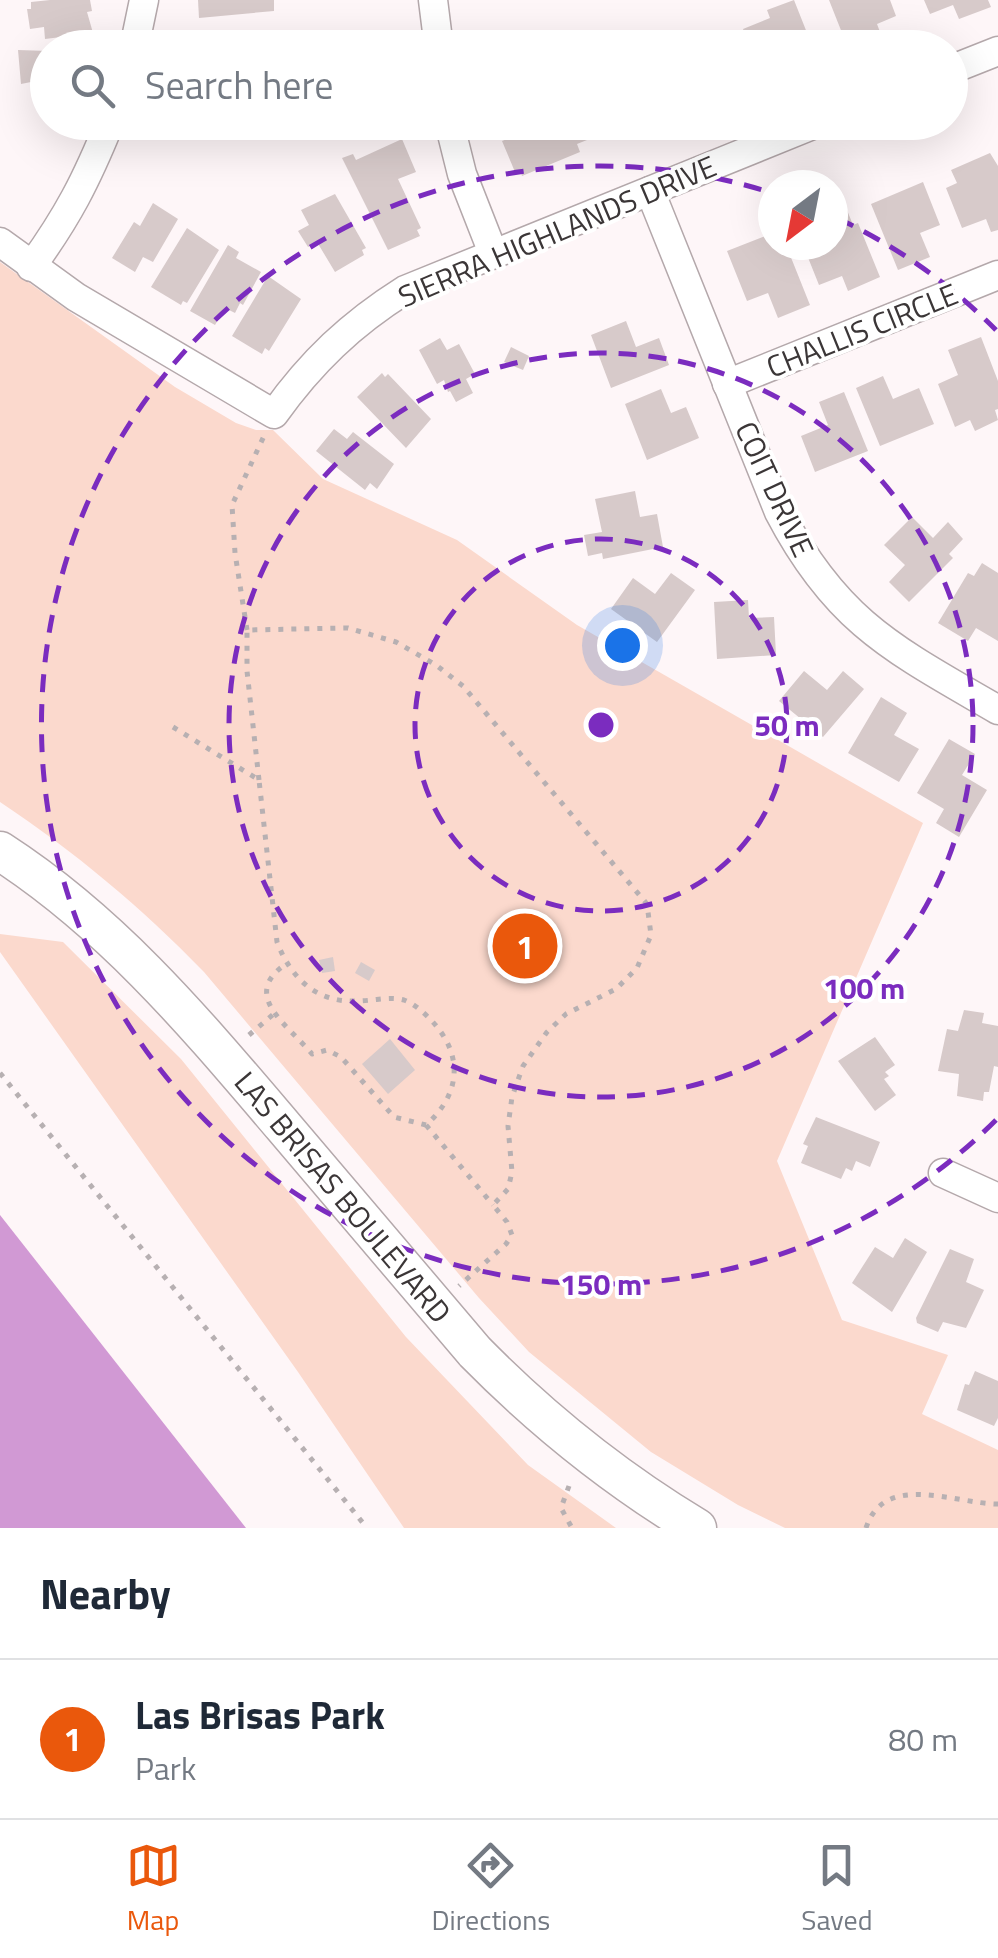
<!DOCTYPE html>
<html lang="en">
<head>
<meta charset="utf-8">
<style>
	:root { --surface:#fff; --page:#f6f6f7; --text:#1f2937; --muted:#747a83; --line:#e0e1e3; --accent:#ea580c }
	body { margin:0; font-family:"Titillium Web",sans-serif; background:var(--page); color:var(--text) }
	.compass { position:absolute; left:758px; top:170px; width:90px; height:90px; border-radius:50%; background:var(--surface); box-shadow:0 10px 40px #0002; rotate:212deg }
	.you { position:absolute; left:622px; top:645px; width:35px; height:35px; margin:-25px; border:8px solid #fff; border-radius:50%; background:#1a73e8; box-shadow:0 0 0 15px #1a73e833 }
	.badge { display:grid; place-items:center; width:65px; height:65px; border-radius:50%; background:var(--accent); color:#fff; font-size:32px; font-weight:700 }
	.pin { position:absolute; translate:-50% -50%; border:5px solid #fff; box-shadow:0 2px 10px #0006 }
	.list { margin:0; padding:0; list-style:none }
	h2 { display:flex; justify-content:space-between; align-items:center; height:130px; margin:0; padding:0 40px; font-size:42px }
	h2 small { font-size:32px; font-weight:400; color:var(--muted) }
	.list li { display:grid; grid-template-columns:65px 1fr auto; gap:30px; align-items:center; box-sizing:border-box; height:160px; padding:0 40px; border-top:2px solid var(--line) }
	.list b { display:block; font-size:38px; white-space:nowrap }
	.list p { margin:0; font-size:32px; white-space:nowrap; color:var(--muted) }
	.list em { font-size:32px; font-style:normal; color:var(--muted) }
	.icon { flex:none; width:55px; height:55px; fill:none; stroke:currentColor; stroke-width:2; stroke-linecap:round; stroke-linejoin:round }
	.map { position:relative; flex:none; width:998px; height:1528px; overflow:hidden }
	.search { position:absolute; background:var(--surface); box-shadow:0 10px 40px #0002; left:30px; right:30px; top:30px; height:110px; display:flex; align-items:center; gap:25px; box-sizing:border-box; padding:0 35px; border-radius:55px; color:var(--muted); font-size:38px }
	.sheet { height:290px; background:var(--surface) }
	nav { display:flex; justify-content:space-around; align-items:center; box-sizing:border-box; height:140px; border-top:2px solid var(--line); background:var(--surface); font-size:28px; color:var(--muted) }
	nav a { display:grid; justify-items:center; gap:5px }
	nav .on { color:var(--accent) }
	.map>svg:first-child { display:block }
	.green { fill:#fbd9cd }
	.water { fill:#d199d4 }
	.building { fill:#d7caca }
	.lines { fill:none; stroke-linecap:round; stroke-linejoin:round }
	.street-casing { stroke:#b4a8ab; stroke-width:31 }
	.secondary-casing { stroke:#b4a8ab; stroke-width:41 }
	.path { stroke:#b7b0b2; stroke-width:5; stroke-dasharray:5 8; stroke-linecap:butt }
	.street { stroke:#fff; stroke-width:28 }
	.secondary { stroke:#fff; stroke-width:38 }
	.ring { fill:none; stroke:#7b2cbf; stroke-width:5; stroke-dasharray:18 12 }
	.labels { text-anchor:middle; dominant-baseline:central; stroke-width:8; stroke-linejoin:round; paint-order:stroke }
	.street-label { font-size:30px; fill:#3b3637; stroke:#fff }
	.centre { fill:#7b2cbf; stroke:#fff; stroke-width:5 }
	.ring-label { font-size:30px; text-anchor:middle; font-weight:bold; fill:#7b2cbf; stroke:#fff; stroke-width:8; stroke-linejoin:round; paint-order:stroke }
</style>
</head>
<body>
<div class="map">
<svg width="998" height="1528" viewBox="0 0 998 1528">
	<rect width="100%" height="100%" fill="#fef6f8"/>
	<!-- green -->
	<g class="green">
		<path d="M0 262 175 387 236 423 256 430H273L323 479 457 540 577 625 923 823 777 1161 842 1320 948 1355 922 1414 998 1450V1528H785L738 1505 651 1452 529 1352 479 1298 204 972C141 907 75 852 0 802Z"/>
		<path d="M0 934 63 942 181 1059 406 1337 528 1465 616 1528H404L298 1372 0 952Z"/>
	</g>
	<!-- water -->
	<path class="water" d="M0 1215 246 1528H0Z"/>
	<!-- building -->
	<g class="building">
		<path d="M50 0H90L92 11 87 12 93 33 45 39 44 27 30 29 27 9H31V2Z"/>
		<path d="M198 0H274V11L199 18Z"/>
		<path d="M794 0 813 48H750L743 29 770 18 767 10Z"/>
		<path d="M829 0H890L896 16 877 24 886 48H848Z"/>
		<path d="M924 0H988L991 7 959 19 953 5 930 14Z"/>
		<path d="M18 50 48 51V88L33 89 31 82 21 84Z"/>
		<path d="M226 122 229 133 212 139 207 124Z"/>
		<path d="M548 122H571L572 125 585 122 592 138 577 144 580 152 522 176 520 170 515 172 502 141Z"/>
		<path d="M402 139 416 172 398 179 421 228 417 230 420 236 388 250 342 158 353 154 356 160Z"/>
		<path d="M990 153 998 166V230L991 232 986 219 962 228 946 188 957 183 951 170Z"/>
		<path d="M923 182 940 225 920 233 930 257 898 270 871 204Z"/>
		<path d="M335 194 366 248 362 250 364 255 335 272 317 242 308 247 298 231 309 225 301 210Z"/>
		<path d="M153 203 178 219 153 262 143 257 135 272 112 258 134 222 140 226Z"/>
		<path d="M847 210 853 225 858 223 880 277 848 291 842 276 819 285 803 245H833V216Z"/>
		<path d="M187 228 219 250 187 303 183 301 181 305 151 287Z"/>
		<path d="M773 233V245H786L810 305 778 318 768 293 747 301 727 251Z"/>
		<path d="M228 245 239 252 236 258 261 272 243 305 240 303 235 313 225 308 215 325 190 311Z"/>
		<path d="M268 276 301 299 269 351 265 348 262 354 232 336Z"/>
		<path d="M626 321 636 347 659 338 669 365 611 388 591 335Z"/>
		<path d="M981 337 998 381V409L995 410 998 420 975 431 970 420 955 427 938 384 958 375 948 350Z"/>
		<path d="M440 338 447 350 459 344 475 374 466 379 473 393 456 402 450 391 448 392 444 380 437 384 419 350Z"/>
		<path d="M511 347 529 356 523 370 504 362Z"/>
		<path d="M382 373 385 377 388 374 431 419 406 448 357 397Z"/>
		<path d="M883 376 893 399 919 388 934 424 880 446 856 388Z"/>
		<path d="M661 389 671 413 686 407 699 438 647 460 625 404Z"/>
		<path d="M844 392 868 451 815 472 801 436 828 425 819 402Z"/>
		<path d="M334 429 347 439 353 432 394 464 377 489 370 483 365 490 316 451Z"/>
		<path d="M635 491 640 517 657 514 663 547 603 559 602 553 588 556 584 535 602 532 595 499Z"/>
		<path d="M912 517 933 538 948 522 963 539 949 554 953 558 909 602 889 582 905 565 884 545Z"/>
		<path d="M982 563 998 573V641L976 628 968 641 938 623 968 573 974 576Z"/>
		<path d="M671 573 695 590 657 642 611 609 633 578 655 594Z"/>
		<path d="M748 600 749 618 774 617 776 655 717 659 714 602Z"/>
		<path d="M804 671 827 690 843 671 864 689 823 737 779 701Z"/>
		<path d="M881 697 907 713 894 735 919 749 899 782 848 753Z"/>
		<path d="M949 739 975 754 962 775 987 790 959 837 936 823 944 809 917 793Z"/>
		<path d="M333 957 335 971 322 973 319 960Z"/>
		<path d="M361 962 375 970 369 981 355 973Z"/>
		<path d="M964 1010 984 1013 982 1023 998 1026V1067L994 1066 989 1092H984L983 1101 957 1096 959 1074 938 1071 947 1029 958 1031Z"/>
		<path d="M875 1037 895 1065 885 1072 889 1076 884 1079 896 1095 875 1111 838 1061Z"/>
		<path d="M390 1039 415 1070 388 1094 362 1064Z"/>
		<path d="M816 1117 880 1142 870 1167 856 1161 852 1171 846 1168 841 1179 801 1163 808 1146 803 1144Z"/>
		<path d="M905 1238 927 1252 892 1312 852 1283 875 1247 893 1258Z"/>
		<path d="M950 1249 974 1259 966 1282 984 1290 966 1328 943 1322 938 1332 917 1323 916 1318Z"/>
		<path d="M975 1371 998 1381V1418L994 1426 957 1410 965 1384 969 1385Z"/>
	</g>
	<g class="lines">
		<!-- street casing -->
		<g class="street-casing">
			<g id="street">
				<path d="M433 0 439 48"/>
				<path d="M134 48 144 0"/>
				<path d="M950 70 998 51"/>
				<path d="M449 122 462 174 493 253"/>
				<path d="M650 191 779 512C837 623 895 650 998 710"/>
				<path d="M0 242 76 297 274 414C311 362 351 324 405 290L820 122"/>
				<path d="M31 267C68 216 86 181 110 122"/>
				<path d="M727 384 998 275"/>
				<path d="M943 1173 998 1198"/>
			</g>
		</g>
		<!-- secondary casing -->
		<g class="secondary-casing">
			<path id="secondary" d="M0 851C113 924 196 1024 283 1126 347 1202 411 1277 475 1352 543 1421 614 1478 697 1528"/>
		</g>
		<!-- path -->
		<g class="path">
			<path d="M247 630 235 553 232 505 264 436"/>
			<path d="M173 727 259 780 277 942C291 978 316 1003 357 1001 372 1001 390 996 404 1000 413 1003 423 1012 429 1018 464 1053 462 1093 426 1125L394 1117 341 1057 327 1050 312 1054C287 1024 240 995 286 964"/>
			<path d="M259 780 247 671V630L348 628 396 642 436 665 463 686 647 904 651 935 637 968 616 989 566 1014 547 1032 523 1066 512 1097 508 1126 512 1172 508 1189 493 1205 507 1222 512 1235 506 1244 459 1286"/>
			<path d="M249 1035 276 1012"/>
			<path d="M0 1073 367 1528"/>
			<path d="M426 1125 493 1205"/>
			<path d="M569 1486 561 1508 572 1528"/>
			<path d="M866 1528C884 1471 956 1504 998 1504"/>
		</g>
		<!-- street -->
		<use href="#street" class="street"/>
		<!-- secondary -->
		<use href="#secondary" class="secondary"/>
	</g>
	<!-- distance rings -->
	<g class="ring">
		<circle cx="601" cy="725" r="186"/>
		<circle cx="601" cy="725" r="372"/>
		<path d="M996 1120A559 559 0 1 1 769 192M837 218A559 559 0 0 1 996 330"/>
	</g>
	<g class="labels">
		<!-- street labels -->
		<g class="street-label">
			<text transform="translate(557 231) rotate(-23)">SIERRA HIGHLANDS DRIVE</text>
			<text transform="translate(862 330) rotate(-22)">CHALLIS CIRCLE</text>
			<text transform="translate(775 489) rotate(65)">COIT DRIVE</text>
			<text transform="translate(343 1197) rotate(50)">LAS BRISAS BOULEVARD</text>
		</g>
	</g>
	<circle cx="601" cy="725" r="15" class="centre"/>
	<g class="ring-label">
		<text x="787" y="736">50 m</text>
		<text x="864" y="999">100 m</text>
		<text x="601" y="1295">150 m</text>
	</g>
</svg>
<svg class="compass" viewBox="-18 -18 36 36"><path d="M0-13l5 13h-10z" fill="#e53935"/><path d="M0 13l5-13h-10z" fill="#747a83"/></svg>
<div class="you"></div>
<div class="pin badge" style="left:525px;top:946px">1</div>
<div class="search"><svg class="icon" aria-label="search" viewBox="0 0 24 24"><circle cx="10" cy="10" r="6"/><path d="M15 15l6 6"/></svg>Search here</div>
</div>
<section class="sheet">
<h2>Nearby<small></small></h2>
<ul class="list">
<li><span class="badge">1</span><div><b>Las Brisas Park</b><p>Park</p></div><em>80 m</em></li>
</ul>
</section>
<nav>
<a class="on"><svg class="icon" aria-label="map" viewBox="0 0 24 24"><path d="M3 6l6-2 6 2 6-2v14l-6 2-6-2-6 2zM9 4v14M15 6v14"/></svg>Map</a>
<a><svg class="icon" aria-label="directions" viewBox="0 0 24 24"><path d="M12 3l9 9-9 9-9-9zM9 14v-3h6M13 9l2 2-2 2"/></svg>Directions</a>
<a><svg class="icon" aria-label="saved" viewBox="0 0 24 24"><path d="M7 4h10v16l-5-4-5 4z"/></svg>Saved</a>
</nav>
</body>
</html>
